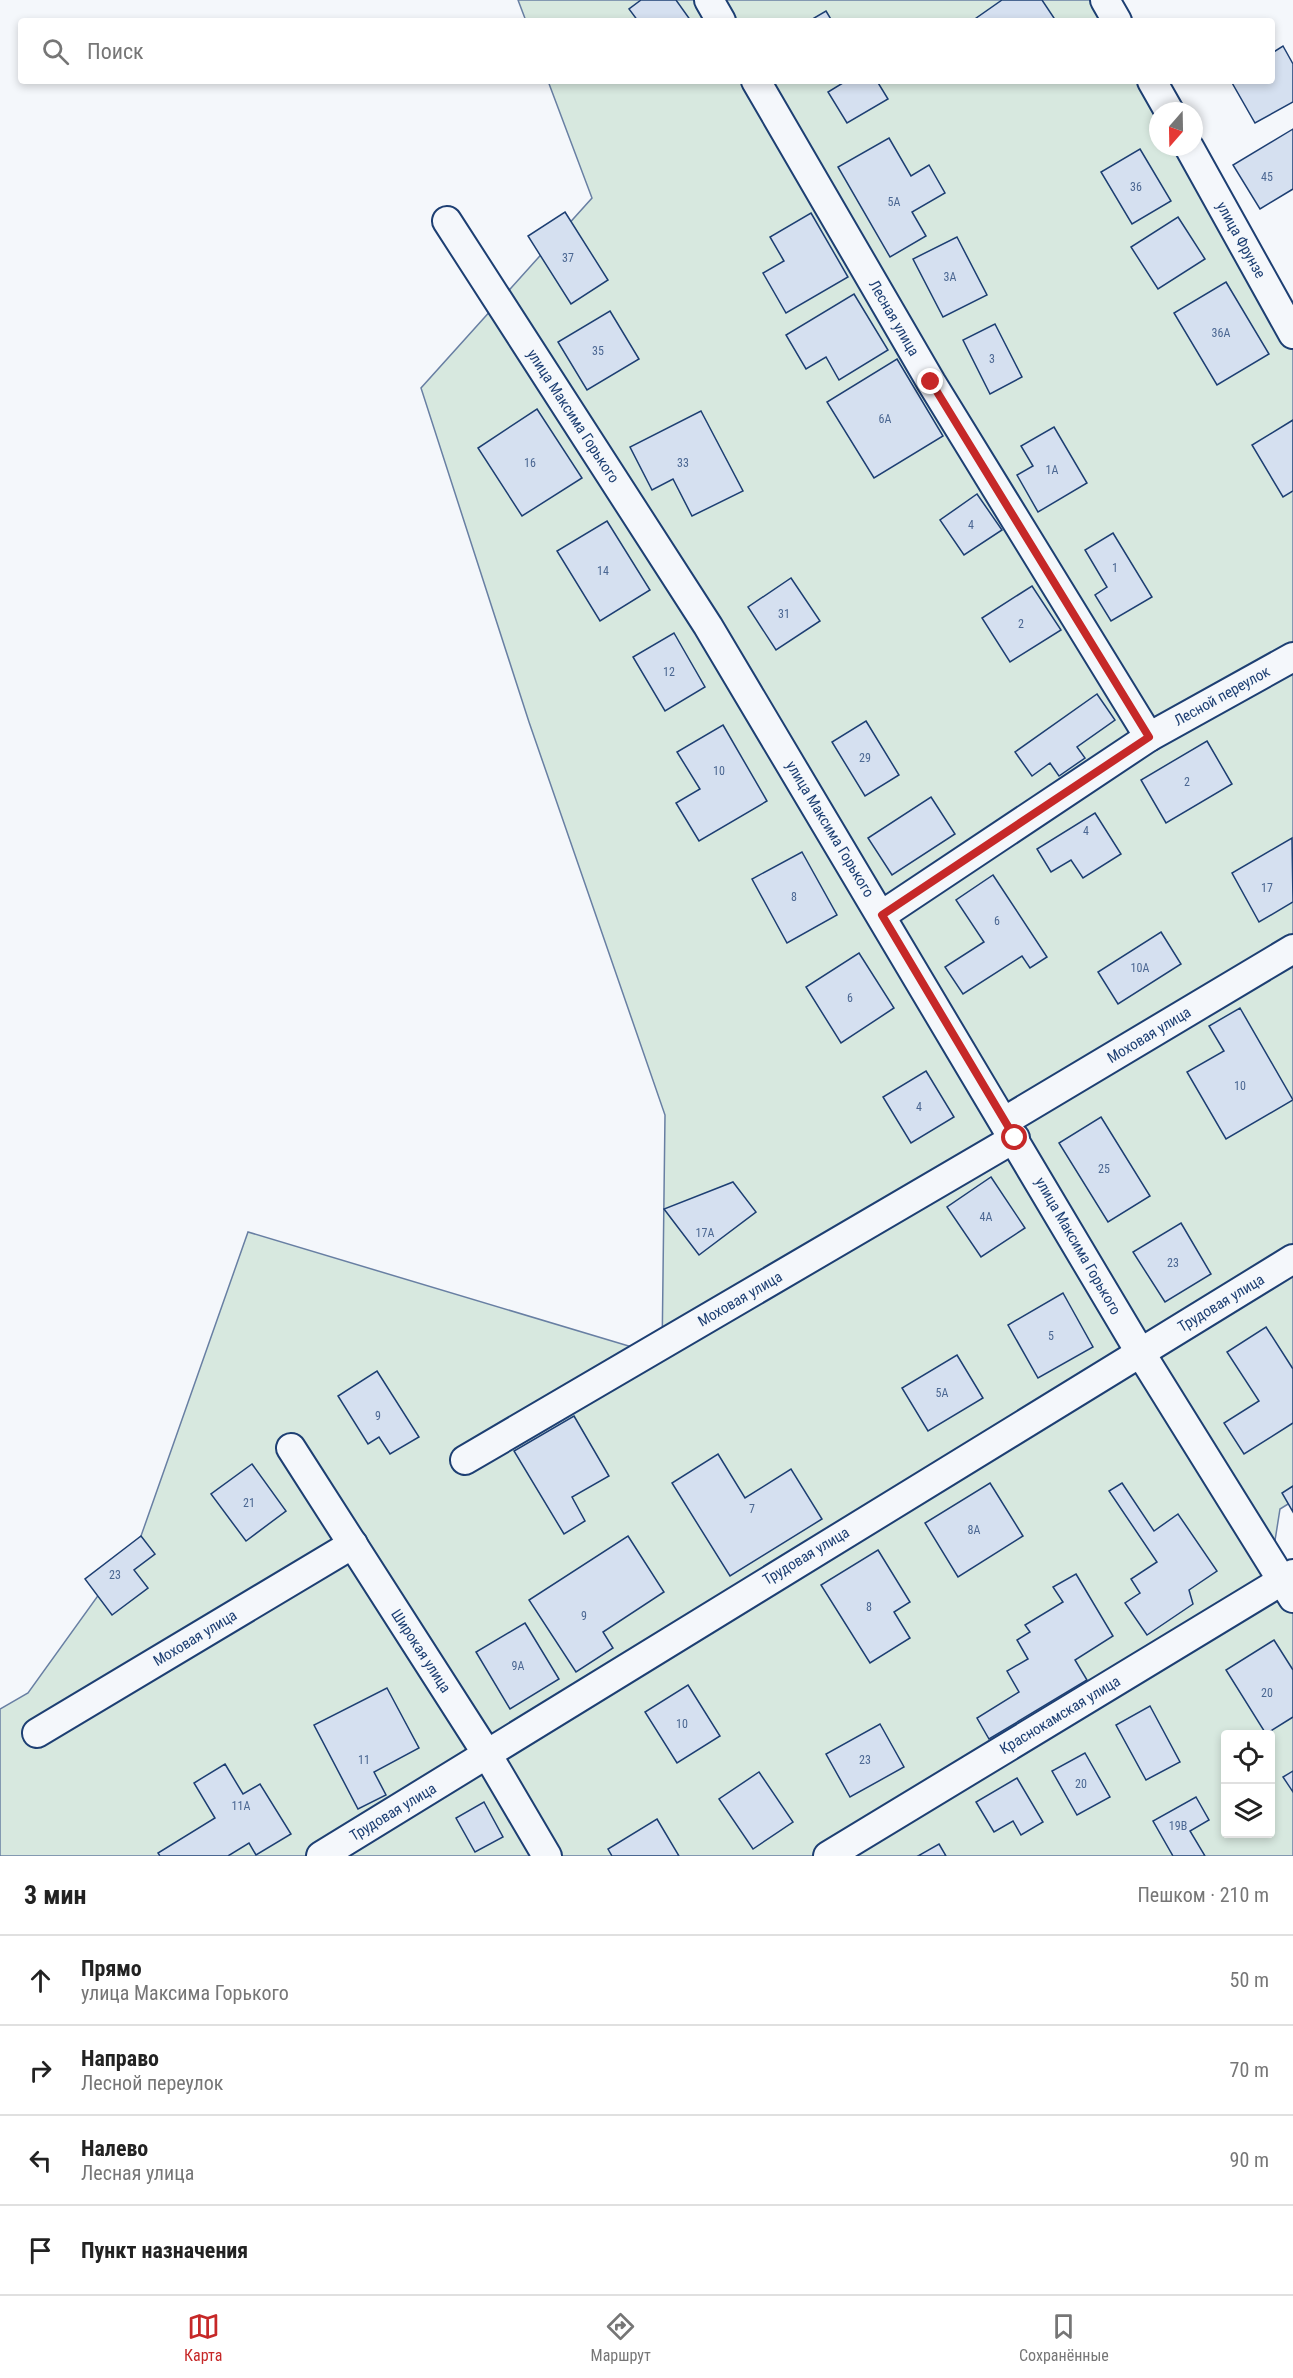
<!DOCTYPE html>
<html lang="ru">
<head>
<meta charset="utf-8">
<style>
	:root { --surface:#fff; --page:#f2f2f2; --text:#222; --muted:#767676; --line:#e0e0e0; --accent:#c62828 }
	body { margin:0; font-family:"Roboto Condensed",sans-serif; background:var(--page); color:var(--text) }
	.controls { position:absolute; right:18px; bottom:18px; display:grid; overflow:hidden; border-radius:6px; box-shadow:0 3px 9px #0003 }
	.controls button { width:54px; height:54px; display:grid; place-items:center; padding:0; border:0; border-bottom:2px solid var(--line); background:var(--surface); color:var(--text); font:30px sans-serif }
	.compass { position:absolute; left:1149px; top:102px; width:54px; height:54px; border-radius:50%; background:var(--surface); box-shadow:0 3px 9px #0003; rotate:200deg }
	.stop { position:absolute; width:18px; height:18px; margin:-14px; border:4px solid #c62828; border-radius:50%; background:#fff }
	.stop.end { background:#c62828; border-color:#fff; box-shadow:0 2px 6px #0008 }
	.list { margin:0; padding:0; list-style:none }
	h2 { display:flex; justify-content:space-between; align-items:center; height:78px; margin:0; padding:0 24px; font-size:26px }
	h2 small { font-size:20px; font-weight:400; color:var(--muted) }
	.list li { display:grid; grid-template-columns:39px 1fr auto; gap:18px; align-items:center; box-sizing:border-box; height:90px; padding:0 24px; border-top:2px solid var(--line) }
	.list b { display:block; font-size:22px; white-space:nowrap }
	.list p { margin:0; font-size:20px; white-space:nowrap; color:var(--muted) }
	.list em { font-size:20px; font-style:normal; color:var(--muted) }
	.icon { flex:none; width:33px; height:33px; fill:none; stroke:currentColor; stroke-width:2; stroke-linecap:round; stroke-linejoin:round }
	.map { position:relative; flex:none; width:1293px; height:1856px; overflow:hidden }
	.search { position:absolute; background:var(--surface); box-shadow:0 3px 9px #0003; left:18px; right:18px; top:18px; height:66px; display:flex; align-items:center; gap:15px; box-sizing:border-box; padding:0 21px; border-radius:6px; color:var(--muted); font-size:22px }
	.sheet { height:438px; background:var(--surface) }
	nav { display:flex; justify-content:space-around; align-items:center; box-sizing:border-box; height:84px; border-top:2px solid var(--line); background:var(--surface); font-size:16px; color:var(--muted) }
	nav a { display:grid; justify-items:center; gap:3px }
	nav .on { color:var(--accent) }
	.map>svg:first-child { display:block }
	.green { fill:#d7e8df; stroke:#687fa3; stroke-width:1.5; fill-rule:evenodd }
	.building { fill:#d5e0f0; stroke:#1d3f73; stroke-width:1.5 }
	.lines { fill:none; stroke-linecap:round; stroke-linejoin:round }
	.street-casing { stroke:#1d3f73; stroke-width:32 }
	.street { stroke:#f4f7fb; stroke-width:28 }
	.route { stroke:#c62828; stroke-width:8 }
	.labels { text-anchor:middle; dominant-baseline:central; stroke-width:4.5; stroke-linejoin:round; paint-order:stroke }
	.number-label { font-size:12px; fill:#4b6792 }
	.street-label { font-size:15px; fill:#1d3f73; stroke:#f4f7fb }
</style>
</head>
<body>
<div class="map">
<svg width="1293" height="1856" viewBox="0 0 1293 1856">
	<rect width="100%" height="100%" fill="#f4f7fb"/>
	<!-- green -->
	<g class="green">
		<path d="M518 0H1090L1103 21H526Z"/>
		<path d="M548 81H1139L1158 113V147H1178L1293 339V1501L1280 1509 1270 1572 1293 1611V1856H0V1709L28 1693 141 1536 248 1232 662 1356 665 1115 529 722 421 388 592 198ZM1226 1734H1270V1834H1226Z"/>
	</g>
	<!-- building -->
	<g class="building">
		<path d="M641 0H676L691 21H638L629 9Z"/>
		<path d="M1002 0H1042L1056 21H972Z"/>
		<path d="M826 11 832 21H809Z"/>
		<path d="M1283 46 1293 64V102L1255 123 1231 81H1272V53Z"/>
		<path d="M846 81H877L888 99 847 123 828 92Z"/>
		<path d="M1293 129V189L1260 209 1233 165Z"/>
		<path d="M889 138 911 176 929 165 945 193 912 212 926 236 890 257 838 167Z"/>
		<path d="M1140 149 1171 201 1132 224 1101 172Z"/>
		<path d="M565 212 608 280 571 304 528 236Z"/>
		<path d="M811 213 848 277 786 313 763 273 784 261 770 237Z"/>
		<path d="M1178 217 1205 259 1158 289 1131 247Z"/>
		<path d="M957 237 987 295 943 317 913 259Z"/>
		<path d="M1226 282 1269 354 1217 385 1174 313Z"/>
		<path d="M854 294 888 350 839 380 826 357 806 369 786 335Z"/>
		<path d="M610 311 639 359 587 390 558 342Z"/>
		<path d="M995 324 1022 377 990 394 963 340Z"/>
		<path d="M897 359 943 436 874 478 827 402Z"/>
		<path d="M537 409 582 478 522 516 478 448Z"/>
		<path d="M701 411 743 491 692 516 673 479 652 490 630 447Z"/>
		<path d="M1293 420V491L1283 497 1252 445Z"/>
		<path d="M1054 427 1087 483 1038 512 1017 475 1033 466 1021 446Z"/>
		<path d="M977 494 1002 530 964 555 940 520Z"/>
		<path d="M607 521 650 590 600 621 557 551Z"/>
		<path d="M1113 533 1152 597 1111 621 1095 595 1107 587 1085 550Z"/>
		<path d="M791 578 820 621 776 650 748 607Z"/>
		<path d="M1032 586 1061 630 1010 662 982 618Z"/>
		<path d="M674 633 705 687 665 711 633 657Z"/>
		<path d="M1097 694 1115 720 1077 747 1085 758 1059 776 1050 763 1032 776 1015 752Z"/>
		<path d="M866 721 899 775 865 796 832 742Z"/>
		<path d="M723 725 767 801 699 841 676 803 700 789 677 752Z"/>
		<path d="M1207 741 1232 784 1166 823 1141 780Z"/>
		<path d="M931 797 955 834 892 875 868 838Z"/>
		<path d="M1095 813 1121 854 1083 878 1071 860 1051 872 1037 849Z"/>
		<path d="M1292 838 1293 902 1259 922 1232 873Z"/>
		<path d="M802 852 837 915 787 943 752 879Z"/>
		<path d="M993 875 1047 957 1030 968 1022 956 963 994 945 967 984 942 956 900Z"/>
		<path d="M1161 932 1181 964 1118 1004 1098 972Z"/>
		<path d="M859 953 894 1008 841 1043 806 987Z"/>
		<path d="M1240 1008 1293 1100 1226 1139 1187 1072 1224 1051 1209 1026Z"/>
		<path d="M926 1071 954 1117 911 1143 883 1097Z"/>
		<path d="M1101 1117 1150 1196 1108 1222 1059 1143Z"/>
		<path d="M991 1177 1025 1228 981 1257 947 1207Z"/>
		<path d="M733 1182 756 1212 699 1255 664 1209Z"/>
		<path d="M1181 1223 1211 1274 1165 1302 1133 1252Z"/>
		<path d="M1063 1293 1093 1347 1038 1378 1008 1325Z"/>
		<path d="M1266 1327 1293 1369V1423L1244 1454 1224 1423 1259 1401 1227 1352Z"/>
		<path d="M957 1355 983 1398 928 1431 902 1388Z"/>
		<path d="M377 1371 419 1437 390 1454 379 1437 368 1444 338 1396Z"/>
		<path d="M574 1416 609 1476 572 1497 585 1521 564 1534 514 1451Z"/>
		<path d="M718 1454 745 1498 791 1469 822 1519 730 1576 672 1483Z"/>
		<path d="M252 1464 286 1511 246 1541 211 1494Z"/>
		<path d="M990 1483 1023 1536 958 1577 925 1523Z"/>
		<path d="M1122 1483 1154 1531 1178 1514 1217 1571 1189 1590 1193 1604 1147 1635 1125 1603 1140 1593 1131 1579 1157 1562 1109 1491Z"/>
		<path d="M1293 1486V1512L1282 1493Z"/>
		<path d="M141 1536 155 1554 134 1570 148 1588 112 1615 85 1579Z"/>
		<path d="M628 1536 664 1592 603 1632 613 1648 576 1672 529 1600Z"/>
		<path d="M878 1550 910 1602 894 1612 910 1638 870 1663 821 1585Z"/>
		<path d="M1076 1574 1113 1636 1075 1660 1087 1680 989 1739 977 1718 1019 1692 1007 1671 1028 1659 1017 1640 1030 1632 1025 1625 1063 1602 1053 1587Z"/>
		<path d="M525 1623 559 1679 510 1709 476 1652Z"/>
		<path d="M1274 1640 1293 1670V1717L1266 1734 1226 1670Z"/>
		<path d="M688 1685 720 1736 677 1763 645 1712Z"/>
		<path d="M387 1688 419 1748 374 1772 386 1795 358 1809 314 1725Z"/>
		<path d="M1150 1706 1180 1762 1146 1780 1116 1725Z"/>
		<path d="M880 1724 904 1767 850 1797 826 1754Z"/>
		<path d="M1085 1753 1110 1797 1077 1815 1052 1771Z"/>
		<path d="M225 1764 243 1794 260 1784 291 1834 256 1855 249 1843 228 1856H160L158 1853 215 1818 194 1783Z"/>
		<path d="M1293 1771V1792L1283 1777Z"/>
		<path d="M759 1772 793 1822 753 1849 719 1799Z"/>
		<path d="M1017 1778 1043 1822 1021 1835 1013 1821 994 1832 976 1802Z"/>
		<path d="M1196 1797 1209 1820 1190 1831 1205 1856H1173L1153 1821Z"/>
		<path d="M484 1802 503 1837 475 1852 456 1818Z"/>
		<path d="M657 1819 679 1856H612L608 1849Z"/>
		<path d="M939 1844 946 1856H918Z"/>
	</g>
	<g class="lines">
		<!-- street casing -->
		<g class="street-casing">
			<g id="street">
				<path d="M709 0 721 21"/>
				<path d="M1105 0 1117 21"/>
				<path d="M756 81 931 382 1149 737"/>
				<path d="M1152 81 1169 111"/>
				<path d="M1189 147 1293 334"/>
				<path d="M447 221 708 626 1140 1352 1293 1598"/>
				<path d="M882 915 1149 737 1293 657"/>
				<path d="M1005 1121 1293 949"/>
				<path d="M291 1448 487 1754 547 1856"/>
				<path d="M465 1460 1015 1138"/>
				<path d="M37 1733 353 1544"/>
				<path d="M321 1856 1293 1259"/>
				<path d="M828 1856 1293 1574"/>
			</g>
		</g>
		<!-- street -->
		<use href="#street" class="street"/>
	</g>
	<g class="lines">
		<!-- route -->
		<path class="route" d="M931 382 1149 737 882 915 1015 1138"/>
	</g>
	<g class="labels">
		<!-- number labels -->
		<g class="number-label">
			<text x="1267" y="177">45</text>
			<text x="1136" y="187">36</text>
			<text x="894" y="202">5А</text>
			<text x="568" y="258">37</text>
			<text x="950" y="277">3А</text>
			<text x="1221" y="333">36А</text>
			<text x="598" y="351">35</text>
			<text x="992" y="359">3</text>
			<text x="885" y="419">6А</text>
			<text x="530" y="463">16</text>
			<text x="683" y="463">33</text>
			<text x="1052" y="470">1А</text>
			<text x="971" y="525">4</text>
			<text x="1115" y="568">1</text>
			<text x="603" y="571">14</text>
			<text x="784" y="614">31</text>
			<text x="1021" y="624">2</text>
			<text x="669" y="672">12</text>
			<text x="865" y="758">29</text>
			<text x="719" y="771">10</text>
			<text x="1187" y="782">2</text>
			<text x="1086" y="831">4</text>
			<text x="1267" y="888">17</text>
			<text x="794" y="897">8</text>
			<text x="997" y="921">6</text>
			<text x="1140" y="968">10А</text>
			<text x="850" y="998">6</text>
			<text x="1240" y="1086">10</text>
			<text x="919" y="1107">4</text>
			<text x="1104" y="1169">25</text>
			<text x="986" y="1217">4А</text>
			<text x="705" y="1233">17А</text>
			<text x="1173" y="1263">23</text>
			<text x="1051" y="1336">5</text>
			<text x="942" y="1393">5А</text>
			<text x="378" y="1416">9</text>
			<text x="249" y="1503">21</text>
			<text x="752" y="1509">7</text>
			<text x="974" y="1530">8А</text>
			<text x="115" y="1575">23</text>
			<text x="869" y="1607">8</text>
			<text x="584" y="1616">9</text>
			<text x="518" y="1666">9А</text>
			<text x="1267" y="1693">20</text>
			<text x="682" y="1724">10</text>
			<text x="364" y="1760">11</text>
			<text x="865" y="1760">23</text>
			<text x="1081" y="1784">20</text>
			<text x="241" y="1806">11А</text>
			<text x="1178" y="1826">19В</text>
		</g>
		<!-- street labels -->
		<g class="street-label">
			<text transform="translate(1241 240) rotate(61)">улица Фрунзе</text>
			<text transform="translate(894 318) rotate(60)">Лесная улица</text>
			<text transform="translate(573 416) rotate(57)">улица Максима Горького</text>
			<text transform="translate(1222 696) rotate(-29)">Лесной переулок</text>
			<text transform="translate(830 829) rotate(59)">улица Максима Горького</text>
			<text transform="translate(1149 1035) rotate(-31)">Моховая улица</text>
			<text transform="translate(1078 1246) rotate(60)">улица Максима Горького</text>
			<text transform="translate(740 1299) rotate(-30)">Моховая улица</text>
			<text transform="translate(1221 1303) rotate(-31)">Трудовая улица</text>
			<text transform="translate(806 1556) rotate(-31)">Трудовая улица</text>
			<text transform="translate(195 1638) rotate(-31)">Моховая улица</text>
			<text transform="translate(421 1651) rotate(57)">Широкая улица</text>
			<text transform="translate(1060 1715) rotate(-31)">Краснокамская улица</text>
			<text transform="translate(393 1812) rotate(-31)">Трудовая улица</text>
		</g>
	</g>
</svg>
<div class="controls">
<button><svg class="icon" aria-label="locate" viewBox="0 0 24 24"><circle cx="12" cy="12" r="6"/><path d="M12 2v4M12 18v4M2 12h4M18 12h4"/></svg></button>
<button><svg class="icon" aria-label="layers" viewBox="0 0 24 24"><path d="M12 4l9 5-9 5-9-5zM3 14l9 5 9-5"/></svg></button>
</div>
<svg class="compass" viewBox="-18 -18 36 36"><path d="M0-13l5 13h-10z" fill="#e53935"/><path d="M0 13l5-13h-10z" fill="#767676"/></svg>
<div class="stop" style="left:1015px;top:1138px"></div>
<div class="stop end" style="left:931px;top:382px"></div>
<div class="search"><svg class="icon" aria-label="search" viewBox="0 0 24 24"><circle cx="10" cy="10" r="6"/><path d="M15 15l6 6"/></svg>Поиск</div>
</div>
<section class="sheet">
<h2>3 мин<small>Пешком · 210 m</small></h2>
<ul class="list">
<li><svg class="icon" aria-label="ahead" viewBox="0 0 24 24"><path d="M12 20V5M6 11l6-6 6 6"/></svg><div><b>Прямо</b><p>улица Максима Горького</p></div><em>50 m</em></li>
<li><svg class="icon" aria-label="right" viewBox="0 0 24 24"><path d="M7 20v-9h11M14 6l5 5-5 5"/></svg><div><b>Направо</b><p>Лесной переулок</p></div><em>70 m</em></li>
<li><svg class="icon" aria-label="left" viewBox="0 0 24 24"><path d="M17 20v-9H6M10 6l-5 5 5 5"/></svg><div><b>Налево</b><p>Лесная улица</p></div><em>90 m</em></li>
<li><svg class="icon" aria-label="arrive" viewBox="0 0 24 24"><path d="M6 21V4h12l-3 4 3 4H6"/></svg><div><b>Пункт назначения</b></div></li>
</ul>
</section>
<nav>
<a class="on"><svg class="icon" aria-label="map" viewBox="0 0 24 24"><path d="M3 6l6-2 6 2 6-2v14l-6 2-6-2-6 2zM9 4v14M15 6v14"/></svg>Карта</a>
<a><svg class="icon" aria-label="directions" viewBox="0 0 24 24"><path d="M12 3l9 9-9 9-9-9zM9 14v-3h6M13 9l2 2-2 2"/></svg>Маршрут</a>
<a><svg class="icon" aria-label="saved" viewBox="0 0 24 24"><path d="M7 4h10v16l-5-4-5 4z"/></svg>Сохранённые</a>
</nav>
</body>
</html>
